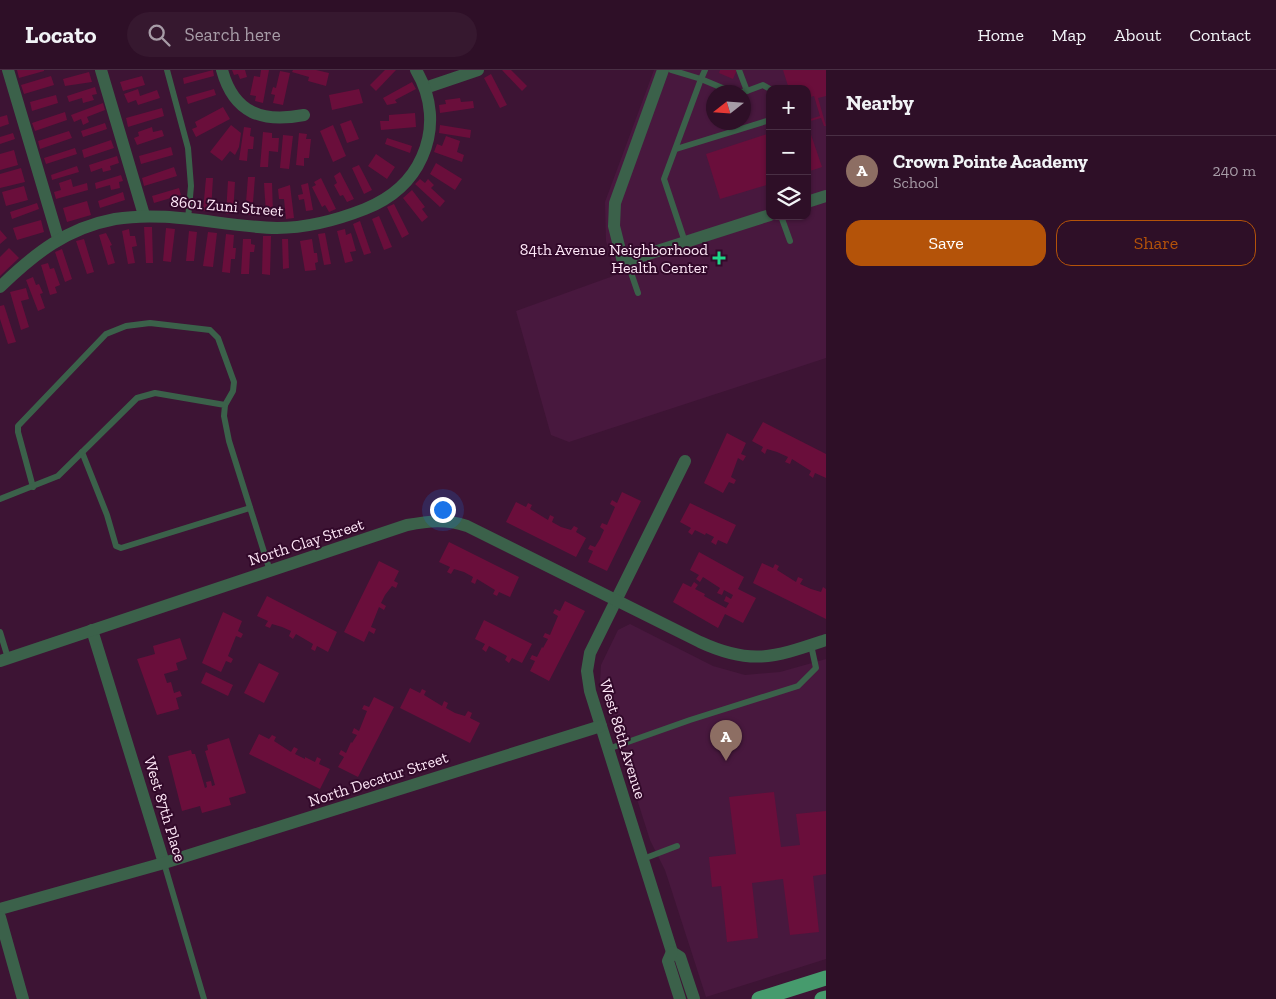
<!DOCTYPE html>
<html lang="en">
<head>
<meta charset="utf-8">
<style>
	:root { --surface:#2e0f27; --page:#36182f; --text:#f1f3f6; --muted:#a79ca7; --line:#492f44; --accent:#b45309 }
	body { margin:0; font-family:"Zilla Slab",serif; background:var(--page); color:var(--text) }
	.controls { position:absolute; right:15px; top:15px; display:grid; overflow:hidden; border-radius:10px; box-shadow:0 1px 4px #0004 }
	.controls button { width:45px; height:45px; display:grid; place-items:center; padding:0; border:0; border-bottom:1px solid var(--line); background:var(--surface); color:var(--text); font:25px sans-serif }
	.compass { position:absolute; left:706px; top:15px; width:45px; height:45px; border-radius:50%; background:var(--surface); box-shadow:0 1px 4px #0004; rotate:253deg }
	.you { position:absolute; left:442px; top:439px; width:18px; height:18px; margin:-12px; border:4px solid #fff; border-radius:50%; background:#1a73e8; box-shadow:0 0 0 8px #1a73e833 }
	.badge { display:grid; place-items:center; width:32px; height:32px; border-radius:50%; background:var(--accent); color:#fff; font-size:16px; font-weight:700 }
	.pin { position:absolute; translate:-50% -41px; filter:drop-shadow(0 1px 2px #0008) }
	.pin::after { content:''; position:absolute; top:26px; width:18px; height:15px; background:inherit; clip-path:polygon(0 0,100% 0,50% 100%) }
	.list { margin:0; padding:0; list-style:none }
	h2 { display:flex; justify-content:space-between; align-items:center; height:65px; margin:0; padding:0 20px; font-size:21px }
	h2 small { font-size:16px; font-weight:400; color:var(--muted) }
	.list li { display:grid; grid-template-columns:32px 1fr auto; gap:15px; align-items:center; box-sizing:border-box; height:70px; padding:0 20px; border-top:1px solid var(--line) }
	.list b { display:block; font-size:19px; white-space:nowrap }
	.list p { margin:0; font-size:16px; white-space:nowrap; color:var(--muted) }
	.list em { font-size:16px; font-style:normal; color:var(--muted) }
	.actions { display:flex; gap:10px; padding:15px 20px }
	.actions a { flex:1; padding:11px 0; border:1px solid var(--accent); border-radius:15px; text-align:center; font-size:18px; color:var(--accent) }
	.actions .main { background:var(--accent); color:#fff }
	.icon { flex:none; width:28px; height:28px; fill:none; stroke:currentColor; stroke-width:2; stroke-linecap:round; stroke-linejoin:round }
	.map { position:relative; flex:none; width:826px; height:929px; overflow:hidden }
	header { display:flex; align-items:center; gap:30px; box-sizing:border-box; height:70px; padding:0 25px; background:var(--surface); border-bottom:1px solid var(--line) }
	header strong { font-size:24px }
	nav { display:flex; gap:28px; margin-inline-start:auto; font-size:18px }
	.search { width:350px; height:45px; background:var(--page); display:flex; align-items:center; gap:12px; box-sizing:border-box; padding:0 18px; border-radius:28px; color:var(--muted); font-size:19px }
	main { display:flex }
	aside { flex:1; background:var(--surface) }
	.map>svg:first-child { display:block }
	.built { fill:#48183e; fill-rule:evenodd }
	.building { fill:#6a0e3b }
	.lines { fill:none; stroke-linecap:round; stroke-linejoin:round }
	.lane { stroke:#3b614a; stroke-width:6 }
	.street { stroke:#3b614a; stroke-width:12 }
	.primary { stroke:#469b6d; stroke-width:15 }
	.poi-dot { fill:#1ed888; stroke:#32092a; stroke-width:2 }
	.labels { text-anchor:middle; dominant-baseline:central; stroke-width:4; stroke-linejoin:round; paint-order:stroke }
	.street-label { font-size:16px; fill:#fee7f7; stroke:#32092a }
	.poi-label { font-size:16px; fill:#fee7f7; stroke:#32092a; text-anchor:end }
</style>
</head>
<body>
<header>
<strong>Locato</strong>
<div class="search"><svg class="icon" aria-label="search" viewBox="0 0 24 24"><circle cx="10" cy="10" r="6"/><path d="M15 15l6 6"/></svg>Search here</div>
<nav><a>Home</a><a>Map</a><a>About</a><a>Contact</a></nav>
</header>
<main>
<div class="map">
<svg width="826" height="929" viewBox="0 0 826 929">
	<rect width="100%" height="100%" fill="#3d1434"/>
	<!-- built -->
	<g class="built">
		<path d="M654 0H826V288L569 372 551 365 516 241 616 205 606 171 605 132ZM770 19H807V146H770ZM714 22H744V52H714Z"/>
		<path d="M630 554 713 596 745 605 780 602 826 589V889L706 927 665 800 650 770 600 613 601 595 618 560Z"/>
	</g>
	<!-- building -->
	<g class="building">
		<path d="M17 0H44V1L19 8Z"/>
		<path d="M213 0 214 6 184 14 183 8Z"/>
		<path d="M232 0H245L247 7 240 9 238 4 234 5Z"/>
		<path d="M261 0H269L263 33 255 31 256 26 250 25 254 6 260 7Z"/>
		<path d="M293 0H316L329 3 326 16 308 11 309 7 292 2Z"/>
		<path d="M385 0H396L376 21 370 15Z"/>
		<path d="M502 0H511L527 16 522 21Z"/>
		<path d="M720 0H737L733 9 719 3Z"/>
		<path d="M783 0H826V26L818 28 826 56H824L821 48 807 52V50L820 46 814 26 807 28V19H789Z"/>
		<path d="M280 1 290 3 283 35 273 33 275 25 271 24 273 17 276 18Z"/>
		<path d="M89 2 92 12 65 16 63 9Z"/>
		<path d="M491 4 507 35 500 38 484 8Z"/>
		<path d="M51 6 54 15 24 24 21 15Z"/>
		<path d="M142 6 145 15 123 21 120 12Z"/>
		<path d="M412 12 416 19 395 30 397 33 387 35 383 28Z"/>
		<path d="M95 17 97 24 92 25 94 30 83 33 82 28 69 32 67 26Z"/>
		<path d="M138 19 140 26 157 20 160 28 138 35 136 30 128 33 124 24Z"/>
		<path d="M214 19 216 25 188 34 186 27Z"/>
		<path d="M359 19 363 33 332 40 329 25Z"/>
		<path d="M56 25 58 33 32 41 30 32Z"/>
		<path d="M460 28 461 32 473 31 474 38 440 43 439 35 446 34 445 30Z"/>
		<path d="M103 33 105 40 87 47 89 52 83 55 81 49 74 52 71 45Z"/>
		<path d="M223 37 230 49 196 67 192 59 197 57 195 52Z"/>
		<path d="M162 38 164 46 128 57 126 48Z"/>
		<path d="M65 42 67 50 35 61 32 53Z"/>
		<path d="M415 43 416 57 381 60 380 51H389V45Z"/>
		<path d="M7 45 9 54 0 57V47Z"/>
		<path d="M351 50 359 69 347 73 340 54Z"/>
		<path d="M105 53 107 59 83 67 81 61Z"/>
		<path d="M807 53 822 97 807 102Z"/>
		<path d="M231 55 241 63 239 77 235 85 230 81 222 91 210 82Z"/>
		<path d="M333 55 346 86 333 92 320 61Z"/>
		<path d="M440 55 471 60 470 68 439 63Z"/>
		<path d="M152 57 153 62 162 60 164 66 137 75 134 68 139 66 138 62Z"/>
		<path d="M244 57 251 58 250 66 254 67 253 79H248L247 91 239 90Z"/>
		<path d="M69 61 72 68 40 79 38 71Z"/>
		<path d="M263 62 272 63V68H279L278 82 269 81 268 97H260Z"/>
		<path d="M13 63 15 69 0 74V67Z"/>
		<path d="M299 63 307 64 306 69H311L309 88H304V96L296 95Z"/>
		<path d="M770 63V114L720 129 706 84Z"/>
		<path d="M283 65 293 66 289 99 280 98Z"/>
		<path d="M446 66 460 71 457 82 464 85 462 92 434 82 437 74 442 76Z"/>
		<path d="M387 68 412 76 410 83 385 74Z"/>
		<path d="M111 70 114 78 84 88 82 80Z"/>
		<path d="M171 77 173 85 141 94 139 86Z"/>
		<path d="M75 78 77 84 46 94 44 88Z"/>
		<path d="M14 80 18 95 0 100V84Z"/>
		<path d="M376 84 395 97 387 109 368 96Z"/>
		<path d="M117 86 119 93 110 96 111 100 103 102 102 98 91 102 89 95Z"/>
		<path d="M436 93 462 109 455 120 430 104Z"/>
		<path d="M359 95 372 120 364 124 352 98Z"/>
		<path d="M77 96 79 102 52 110 51 105Z"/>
		<path d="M174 97 177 106 144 116 142 108Z"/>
		<path d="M21 98 25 112 0 118V104Z"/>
		<path d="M340 102 354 129 347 132 343 125 340 126 334 115 337 113 334 106Z"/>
		<path d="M121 105 123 111 119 112 120 118 111 120 110 115 96 119 95 113Z"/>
		<path d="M248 107H255L252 145H245Z"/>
		<path d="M206 108H213L211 141H203Z"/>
		<path d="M321 108 336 139 329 142 325 135 322 137 312 117 316 115 314 112Z"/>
		<path d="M71 109 73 117 87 113 88 120 56 129 54 122 61 120 59 113Z"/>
		<path d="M420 109 425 113 428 109 434 115 431 118 445 131 440 137 415 114Z"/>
		<path d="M228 111 235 112 233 144H226Z"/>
		<path d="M264 113H272L273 144H266Z"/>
		<path d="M308 113 313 140 306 141 304 129 299 130 298 125 303 124 301 115Z"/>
		<path d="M290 115 294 148 286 149 284 129H279L278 119Z"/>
		<path d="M24 116 28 130 6 136 2 122Z"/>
		<path d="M179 118 181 125 154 133 152 126Z"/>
		<path d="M412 120 425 137 422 139 428 147 422 152 403 128Z"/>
		<path d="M123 122 125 130 100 138 98 131Z"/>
		<path d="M87 131 91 145 67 152 63 138Z"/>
		<path d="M37 133 39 139 12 149 10 142Z"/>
		<path d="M394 134 409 164 402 168 387 137Z"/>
		<path d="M379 146 392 177 384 180 372 149Z"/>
		<path d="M41 150 44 162 17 170 13 158Z"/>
		<path d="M360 151 371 183 364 185 353 154Z"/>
		<path d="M144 157H152L153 193H146Z"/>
		<path d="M166 158 175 159 171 192 163 191Z"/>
		<path d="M129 159 130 166H135L137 176 132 177 135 193 128 194 122 161Z"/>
		<path d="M345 159 346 165 351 163 356 181 350 182 353 191 345 193 337 161Z"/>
		<path d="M0 160 7 168 0 174Z"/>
		<path d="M189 161 197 162 194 191H186Z"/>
		<path d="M208 162 217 163 213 197 203 196Z"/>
		<path d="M106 163 112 175 110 176 115 193 108 195 99 165Z"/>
		<path d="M325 163 331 194 324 195 318 164Z"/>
		<path d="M226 164 234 165 233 178H236L235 189H231L230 203 222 202Z"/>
		<path d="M263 166H271L270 205 262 204Z"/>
		<path d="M84 169 94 202 87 204 76 171Z"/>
		<path d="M243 169H251V174L255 175 254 182H250L249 204H241Z"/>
		<path d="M282 169H288L289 198 283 199Z"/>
		<path d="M312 169 314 183H317L318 192 315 193 316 200 305 201 300 171Z"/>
		<path d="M9 178 19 188 0 206V187Z"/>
		<path d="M62 179 72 209 65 212 55 182Z"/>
		<path d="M48 193 50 199 54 198 60 215 55 217 57 223 50 225 41 195Z"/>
		<path d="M33 207 36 215 39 214 43 223 40 224 45 238 38 241 26 210Z"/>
		<path d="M26 218 29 229 21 231 29 257 21 260 10 222Z"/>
		<path d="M4 235 16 272 8 274 0 249V236Z"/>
		<path d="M763 352 826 384V408L815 403 813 408 809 405 811 401 792 389 790 394 785 392 788 387 777 382 767 379 765 384 761 381 763 377 752 371Z"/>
		<path d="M727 363 746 373 741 384 746 386 743 391 738 388 731 407 736 410 734 414 729 412 723 423 704 413Z"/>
		<path d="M622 422 641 431 607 501 588 492 593 481 588 479 590 475 595 477 600 469 604 460 600 457 602 453 607 455 615 437 610 434 612 430 617 433Z"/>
		<path d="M516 432 526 437 528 433 532 435 530 439 548 450 550 445 554 447 552 452 561 457 571 460 574 456 578 458 576 462 586 468 576 487 506 452Z"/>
		<path d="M690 433 736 455 727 474 718 470 716 475 711 472 714 467 706 463 705 465 695 460 692 465 688 462 691 458 680 452Z"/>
		<path d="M449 472 519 507 510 527 499 522 497 526 493 524 495 520 477 509 475 514 471 512 473 507 464 502 454 499 451 504 447 502 450 497 439 492Z"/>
		<path d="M699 482 744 507 738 519 756 528 743 553 725 544 718 558 673 532 683 513 691 517 694 512 698 515 695 519 705 524 704 526 726 538 729 533 724 531 726 526 731 529 733 525 724 520 722 525 717 523 720 518 703 507 700 512 696 509 699 505 690 500Z"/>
		<path d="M379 491 399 501 394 511 398 513 396 518 392 516 385 525 381 533 386 536 384 540 379 537 371 557 376 559 374 564 369 561 364 572 344 562Z"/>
		<path d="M762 493 773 498 775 494 779 496 777 500 796 512 798 507 803 509 800 514 811 519 821 522 823 517 826 519V549L753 513Z"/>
		<path d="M267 526 337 562 328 582 317 576 315 581 311 579 313 574 296 564 293 569 289 566 291 561 282 557 272 554 270 558 265 556 268 551 257 546Z"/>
		<path d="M565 531 585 541 549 611 530 601 535 591 530 589 532 585 537 587 542 577 543 578 548 569 543 567 545 563 550 565 558 546 553 543 555 539 560 541Z"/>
		<path d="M223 542 242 551 238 561 243 564 241 568 236 566 228 586 233 589 231 593 226 591 221 602 202 593Z"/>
		<path d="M484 550 532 574 522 593 512 588 509 593 505 590 507 586 489 576 486 582 482 579 485 574 475 569Z"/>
		<path d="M180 568 187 589 176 593 178 600 164 604 167 613 171 612 174 623 180 621 182 626 176 628 179 639 157 645 137 589 155 584 153 576Z"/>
		<path d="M259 593 279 603 264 633 244 623Z"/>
		<path d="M206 602 233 615 228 626 201 613Z"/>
		<path d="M410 618 420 623 422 619 426 621 424 625 442 636 444 631 448 633 446 638 455 643 465 646 468 641 472 643 470 648 480 653 470 673 400 638Z"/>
		<path d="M374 627 394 637 358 707 338 697 344 687 339 684 341 680 346 683 351 672 352 673 357 665 352 663 354 658 359 661 367 641 362 639 364 635 369 637Z"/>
		<path d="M259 664 269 669 272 665 276 667 274 671 291 682 294 677 298 679 295 684 305 689V687L315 692 317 687 321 689 319 694 330 699 320 719 249 684Z"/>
		<path d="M229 668 246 723 229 728 231 735 202 743 200 736 182 741 168 686 191 680 192 684H195L205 718 207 717 206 712 211 711 212 716 215 715 205 681 208 680 207 675Z"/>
		<path d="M774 722 781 777 800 775 796 744 826 741V804L813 806 819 862 790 865 783 809 752 813 758 868 727 872 721 816 712 817 709 787 736 784 729 727Z"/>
	</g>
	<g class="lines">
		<!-- lane -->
		<g class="lane">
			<path d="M167 0 188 78 191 116 188 149"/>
			<path d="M671 0 701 9 664 109 685 172"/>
			<path d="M705 0 701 9 732 22"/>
			<path d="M739 0 747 21 742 22"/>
			<path d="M747 21 763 15 770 19"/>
			<path d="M676 79 770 50"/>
			<path d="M781 146 790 171"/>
			<path d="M627 191 638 223"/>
			<path d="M82 382 107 445 116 476 121 478 250 438"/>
			<path d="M33 417 18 362V356L106 264 126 256 150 253 210 260 218 268 234 312 233 321 225 335"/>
			<path d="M0 429 58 406 137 328 155 323 225 335 224 346 229 371 270 501"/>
			<path d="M0 562 8 588"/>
			<path d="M608 679 690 650 798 616 816 598 811 575"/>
			<path d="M643 789 677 776"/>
			<path d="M164 793 204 929"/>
		</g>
		<!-- street -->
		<g class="street">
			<path d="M8 0 58 168"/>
			<path d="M101 0 144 145"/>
			<path d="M222 0C234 44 263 53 304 45"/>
			<path d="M663 0 615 133 614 156 623 192 770 145"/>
			<path d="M425 18 478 0"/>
			<path d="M807 132 826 126"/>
			<path d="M0 217C35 183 67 158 115 149 170 140 222 157 277 158 307 158 337 150 365 139 390 129 411 112 422 87 435 58 432 27 416 0"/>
			<path d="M685 391 590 583 587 601 590 621 672 882 680 887 694 929"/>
			<path d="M92 560 164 793"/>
			<path d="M0 591 407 455C429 451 445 449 467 456L700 572C752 596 775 587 826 570"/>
			<path d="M0 839 164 793 601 656"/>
			<path d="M0 847 23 929"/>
			<path d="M672 882 668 891 680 929"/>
		</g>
		<!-- primary -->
		<g class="primary">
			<path d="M759 929 826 908"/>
			<path d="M822 929 826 928"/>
		</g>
	</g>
	<!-- markers -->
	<path class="poi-dot" d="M716.5 180.5h5v5h5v5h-5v5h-5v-5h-5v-5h5z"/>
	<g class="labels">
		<!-- street labels -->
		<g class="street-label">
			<text transform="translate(227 136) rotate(5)">8601 Zuni Street</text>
			<text transform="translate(306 472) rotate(-18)">North Clay Street</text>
			<text transform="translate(623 669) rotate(73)">West 86th Avenue</text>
			<text transform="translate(378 709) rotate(-18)">North Decatur Street</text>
			<text transform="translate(165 739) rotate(73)">West 87th Place</text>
		</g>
		<!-- poi labels -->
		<g class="poi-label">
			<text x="708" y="179">84th Avenue Neighborhood<tspan x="708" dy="18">Health Center</tspan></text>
		</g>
	</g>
</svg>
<div class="controls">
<button>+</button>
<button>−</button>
<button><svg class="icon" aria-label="layers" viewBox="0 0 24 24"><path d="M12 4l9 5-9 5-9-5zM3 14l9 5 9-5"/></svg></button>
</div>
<svg class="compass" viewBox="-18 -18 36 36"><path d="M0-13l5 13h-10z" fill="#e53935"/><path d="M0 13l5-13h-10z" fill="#a79ca7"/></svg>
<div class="you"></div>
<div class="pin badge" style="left:726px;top:691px;background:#8d6e63">A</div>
</div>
<aside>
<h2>Nearby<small></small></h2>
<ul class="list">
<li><span class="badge" style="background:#8d6e63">A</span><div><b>Crown Pointe Academy</b><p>School</p></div><em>240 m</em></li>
</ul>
<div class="actions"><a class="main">Save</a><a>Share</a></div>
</aside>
</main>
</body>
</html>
